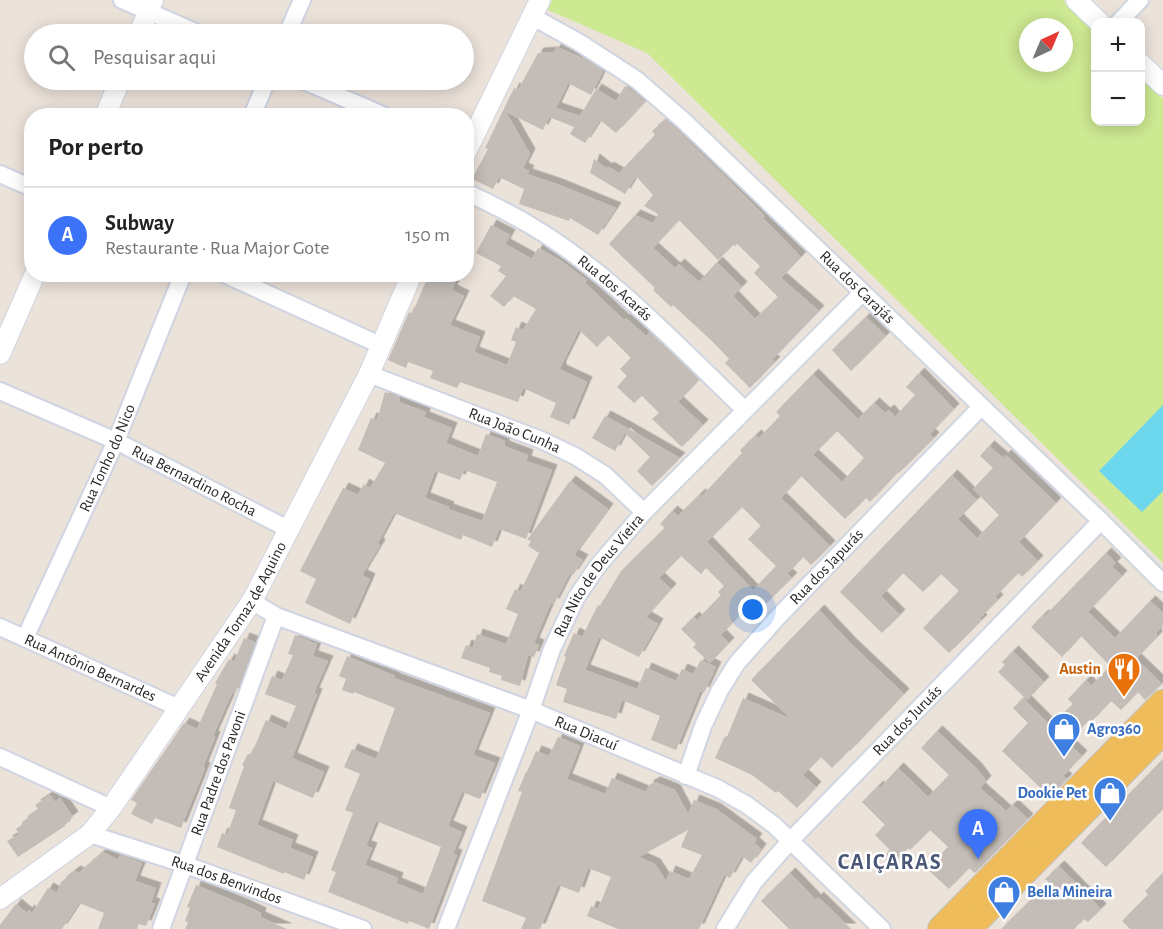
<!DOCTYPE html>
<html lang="pt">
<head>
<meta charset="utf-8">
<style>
	:root { --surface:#fff; --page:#f6f6f6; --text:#222; --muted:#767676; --line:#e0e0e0; --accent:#3b72f7 }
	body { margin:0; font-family:"Alegreya Sans",sans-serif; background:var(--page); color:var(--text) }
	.controls { position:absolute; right:18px; top:18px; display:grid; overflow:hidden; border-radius:12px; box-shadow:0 3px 15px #0003 }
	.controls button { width:54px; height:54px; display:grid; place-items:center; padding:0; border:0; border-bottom:2px solid var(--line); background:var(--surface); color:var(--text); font:30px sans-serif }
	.compass { position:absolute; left:1019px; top:18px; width:54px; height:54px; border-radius:50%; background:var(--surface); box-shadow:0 3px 15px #0003; rotate:44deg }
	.you { position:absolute; left:753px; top:610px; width:21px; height:21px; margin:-15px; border:4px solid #fff; border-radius:50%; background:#1a73e8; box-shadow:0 0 0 9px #1a73e833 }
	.badge { display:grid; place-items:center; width:39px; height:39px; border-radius:50%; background:var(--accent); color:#fff; font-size:20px; font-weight:700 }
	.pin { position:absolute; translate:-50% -50px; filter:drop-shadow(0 2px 3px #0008) }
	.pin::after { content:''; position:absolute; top:32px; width:21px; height:18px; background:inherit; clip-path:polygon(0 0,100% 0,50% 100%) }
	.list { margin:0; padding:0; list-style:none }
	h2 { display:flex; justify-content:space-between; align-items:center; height:78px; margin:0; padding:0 24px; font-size:26px }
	h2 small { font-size:20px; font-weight:400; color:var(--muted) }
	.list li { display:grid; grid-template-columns:39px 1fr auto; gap:18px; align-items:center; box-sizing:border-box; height:96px; padding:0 24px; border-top:2px solid var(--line) }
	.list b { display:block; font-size:22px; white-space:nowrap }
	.list p { margin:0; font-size:20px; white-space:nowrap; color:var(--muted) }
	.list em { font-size:20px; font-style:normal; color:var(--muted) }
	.icon { flex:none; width:33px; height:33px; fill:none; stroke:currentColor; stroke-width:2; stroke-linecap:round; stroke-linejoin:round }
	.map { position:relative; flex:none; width:1163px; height:929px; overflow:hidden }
	.search { position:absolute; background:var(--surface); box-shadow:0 3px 15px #0003; left:24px; top:24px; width:450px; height:66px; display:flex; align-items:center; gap:15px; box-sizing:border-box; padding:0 21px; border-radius:33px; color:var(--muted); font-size:22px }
	.panel { position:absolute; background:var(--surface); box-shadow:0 3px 15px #0003; left:24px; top:108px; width:450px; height:174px; border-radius:24px }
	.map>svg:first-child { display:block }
	.pitch { fill:#cde992; fill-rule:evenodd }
	.water { fill:#6dd8ed }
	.building { fill:#c3bcb7; fill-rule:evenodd; filter:url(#shadow) }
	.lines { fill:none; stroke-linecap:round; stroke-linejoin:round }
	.minor-casing { stroke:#cfd5e1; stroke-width:20 }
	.tertiary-casing { stroke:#cfd5e1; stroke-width:22 }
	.primary-casing { stroke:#c3c3c3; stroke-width:28 }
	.minor { stroke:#fff; stroke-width:16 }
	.tertiary { stroke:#fff; stroke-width:20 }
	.primary { stroke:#eebc5b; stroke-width:26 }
	.labels { text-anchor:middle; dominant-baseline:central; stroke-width:5; stroke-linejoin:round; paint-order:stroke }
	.street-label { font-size:16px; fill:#282828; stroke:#fff }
	.food-label { font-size:16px; font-weight:bold; fill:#c56008; stroke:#fff; text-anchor:end }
	.shop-label { font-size:16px; font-weight:bold; fill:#366cbe; stroke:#fff; text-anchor:start }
	.district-label { font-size:22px; font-weight:bold; letter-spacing:1.5px; fill:#4a5778; stroke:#fff }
</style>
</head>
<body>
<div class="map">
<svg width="1163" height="929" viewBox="0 0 1163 929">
	<defs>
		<filter id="shadow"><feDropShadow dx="5.5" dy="-5.5" stdDeviation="0" flood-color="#0004"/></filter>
	</defs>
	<rect width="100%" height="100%" fill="#ebe2da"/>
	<!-- pitch -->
	<path class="pitch" d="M552 0H1063L1095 32 1096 122H1140L1141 77 1163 99V563L647 53 548 10ZM1028 27H1064V63H1028Z"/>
	<!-- water -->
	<path class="water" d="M1163 405V491L1142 512 1099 471Z"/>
	<!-- building -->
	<g class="building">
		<path d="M557 47 587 60 603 71 591 95 568 83 556 108 580 116 596 89 616 101 625 86 633 91 645 102 616 133 600 120 585 143 570 134 574 127 549 117 543 130 506 112 530 154 523 168 529 171 527 174 557 184 616 208 598 235 570 218 569 221 519 204 524 189 499 177 493 189 472 179 488 149 485 148 514 88 518 90 538 53 554 52Z"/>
		<path d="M666 119 747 198 765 216 763 218 801 257 781 278 819 311 772 360 775 362 750 388 725 363 729 359 715 344 673 305 671 307 653 290 655 288 609 244 635 215 653 223 658 214 644 206 653 195 636 176 625 194 590 173 594 159 607 169 608 167 619 173 655 135 652 131ZM679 220 718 260 733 245 735 246 737 244 760 266 754 273 778 297 755 319 733 296 742 287 717 262 699 282 679 264 675 268 653 248Z"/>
		<path d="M491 225 510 235 505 244 532 259 538 248 560 260 587 280 585 283 624 320 626 318 646 336 650 332 699 380 678 402 703 425 682 447 652 419 659 413 642 396 634 403 617 387 627 376 620 369 631 358 608 335 597 347 579 330 561 366V370L587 382 569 425 550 417 556 403 523 388 518 402 460 382 457 388 430 378 433 371 408 362 406 368 388 360 409 312 412 314 429 274H459L452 290 464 296 450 325 480 337 474 352 507 365 516 342 511 340 516 327 523 330 536 309 513 296 504 307 490 296 506 276 498 271 501 266 476 253Z"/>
		<path d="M866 317 886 336 851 371 832 350Z"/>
		<path d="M919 373 954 409 930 434 934 438 899 473 898 472 870 502 866 498 845 519 801 476 781 498 830 546 811 565 803 557 787 574 792 578 747 622 740 615 721 635 729 643 710 663 693 647 696 644 681 629 694 617 697 620 721 595 718 592 724 586 706 568 701 574 681 556 659 578 671 589 646 617 658 624 639 657 599 637 585 670 637 689 646 668 676 681 682 669 693 674 701 660 716 667 704 693 700 691 676 750 651 740 660 716 622 700 616 719 563 702 567 689 556 685 566 657 564 656 574 633 582 637 598 605 600 606 621 571 665 528 660 524 672 511 678 516 700 494 702 496 742 453 740 450 756 435 759 438 780 416 776 412 813 374 858 419 874 403 885 413 889 410 895 417 915 395 906 387ZM837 431 864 458 842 482 813 455ZM742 507 761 526 748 539 776 566 753 590 707 542Z"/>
		<path d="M385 392 400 397 399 402 426 412 424 417 452 428 446 443 478 456 486 434 505 441 504 446 528 455 526 461 552 470 526 539 499 529 492 547 463 535 461 540 394 513 378 543 380 545 362 575 370 579 350 624 305 603 316 579 300 571 343 488 358 495 364 484 370 488 385 463 358 450 371 418 377 420ZM464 470 497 482 482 521 448 509 449 507 425 498 435 471 460 480Z"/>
		<path d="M605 416 624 426 680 458 652 486 637 471 650 457 625 433 615 451 592 438Z"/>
		<path d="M989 446 1003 458 1006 455 1056 503 1019 542 1038 561 1022 577 1018 573 995 597 998 600 980 618 982 620 949 653 923 628 959 591 941 574 923 592 903 573 881 596 900 615 882 633 840 592 952 475 977 500 958 519 977 538 999 515 973 489 993 468 980 456Z"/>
		<path d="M570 481 608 509 574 555 583 560 573 575 570 573 554 604 551 603 534 643 539 645 534 657 528 655 520 686 501 680 502 676 489 672 490 668 461 658 466 645 473 648 477 634 506 644 518 614 506 609 515 589 520 592 539 553 528 546 531 541 527 540Z"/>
		<path d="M1106 553 1116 563 1112 567 1122 576 1088 612 1115 638 1150 601 1163 613V625L1156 633 1157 637 1136 659 1162 684 1145 700 1138 692 1121 710 1111 701 1091 722 1089 720 1067 742 1082 756 1063 776 1067 779 1050 797 1002 751 1028 723 1013 708 1023 698 1051 726 1073 704 1068 699 1086 680 1091 686 1110 666 1081 636 1062 657 1031 627 1043 615 1045 616Z"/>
		<path d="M819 610 851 644 904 694 850 751 849 750 832 768 821 757 803 775 816 787 797 808 778 791 776 793 752 775 715 758 725 736 727 737 743 698 791 719 751 680Z"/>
		<path d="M295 635 317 644 313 656 328 661 314 693 317 694 292 758 324 772 313 798 273 781 257 825 293 840 290 848 313 857 304 880 284 872V874L217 847 222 833 227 835 236 810 229 808 244 766 242 765 248 754 251 755 266 720 286 729 296 706 265 694 272 676 282 680 293 655 288 654Z"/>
		<path d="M244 638 255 642 241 681 234 694 232 693 213 736 215 737 203 767 205 768 181 828 155 818 152 824 131 814 137 803 131 800 184 723 197 729 217 684 215 683 229 659 234 662Z"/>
		<path d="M1013 651 1044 682 1027 700 998 672 1005 665 1002 662Z"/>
		<path d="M347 656 395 676 394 678 490 713 473 755 495 763 480 799 462 792 448 826 462 832 453 854 457 855 429 929 409 921 408 924 328 892 336 872 331 870 353 813 345 810 360 774 344 767 352 749 376 759 395 708 354 692 353 694 342 690 346 679 339 676ZM376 821 441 847 423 894 396 883 398 878 365 865 372 848 366 846Z"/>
		<path d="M937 731 976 768 986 781 980 788 1006 811 1013 805 1028 819 975 873 969 868 949 889 927 869 948 847 930 830 910 850 908 848 891 865 883 857 890 850 875 835 885 825 862 802 878 786 880 788 898 768 928 797 949 775 921 748Z"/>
		<path d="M558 737 580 746 567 779 605 794 612 778 646 792 649 785 655 782 675 790 688 814 694 800 716 809 757 839 754 843 761 849 751 863 742 856 730 878 724 875 699 929H618L587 916 591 906 598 909 611 877 588 868 579 893 558 885 540 929H521L526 918 482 901 522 792 518 791 526 772H527L536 751 549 756ZM688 830 681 847 702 855 689 879 670 871 666 881 655 864 639 857Z"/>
		<path d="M1163 759V809L1106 867 1081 843Z"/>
		<path d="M50 795 55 802 60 798 73 817 65 823V826L18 857 7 841 19 834 16 829 23 824 22 822 39 810 35 805Z"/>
		<path d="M103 852 118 860 120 855 142 863 135 881 156 888 151 903 155 904 146 926 139 924 137 929H98L104 913 79 903 62 929H0V925L16 904 27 913 29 910 32 913 48 888 57 893 61 882 75 871 79 873Z"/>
		<path d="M1059 866 1101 909 1088 922 1084 919 1074 929H1001L1049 882 1045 879Z"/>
		<path d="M790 873 816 900 818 897 851 929H789L761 901Z"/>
		<path d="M1163 873V929H1130L1122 921 1148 895 1145 891Z"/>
		<path d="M196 885 244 905 261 913 260 917 287 929H185L188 922 185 921 190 908 187 907Z"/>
	</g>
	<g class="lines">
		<!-- minor casing -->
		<g class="minor-casing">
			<g id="minor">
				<path d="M122 0 200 34"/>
				<path id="s1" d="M533 17 580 43 637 80 684 121 1101 521 1163 583"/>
				<path d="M1119 22 1140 0"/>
				<path d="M287 34 302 0"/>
				<path d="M302 80 385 116"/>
				<path d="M252 116 267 80"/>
				<path d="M0 174 32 188"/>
				<path id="s2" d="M466 192C487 202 508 212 528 224 609 271 678 346 745 410"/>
				<path d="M224 274 380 345"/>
				<path id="s3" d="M369 374 541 440 575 456 605 475 644 512"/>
				<path id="s4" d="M0 391 116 441 290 530"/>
				<path id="s5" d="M252 601 276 616 531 710 717 788 747 805 774 825 882 929"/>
				<path id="s6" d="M0 627 179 708"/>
				<path id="s7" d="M25 638 116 441 183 274"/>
				<path d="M0 757 111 808"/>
				<path id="s8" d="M686 776 703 726 720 690 737 663 777 618 981 407"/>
				<path id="s9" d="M90 834 186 865 363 929"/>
				<path id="s10" d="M161 929 276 616"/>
				<path id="s11" d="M446 929 531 710 552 649 576 598 597 567 644 512 862 293"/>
				<path id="s12" d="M725 929 754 882 791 840 1101 521"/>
			</g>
		</g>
		<!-- tertiary casing -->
		<g class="tertiary-casing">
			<g id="tertiary">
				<path d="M1076 0 1099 22"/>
				<path d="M139 34 153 0"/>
				<path d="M1140 63 1163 85"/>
				<path d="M105 116 120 80"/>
				<path d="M466 152 540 0"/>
				<path d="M0 354 35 274"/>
				<path id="s13" d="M0 899 90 834 111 808 252 601 369 374 412 274"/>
			</g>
		</g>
		<!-- primary casing -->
		<g class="primary-casing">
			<g id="primary">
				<path d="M941 929 1163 703"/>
				<path d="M968 929 1163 731"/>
			</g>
		</g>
		<!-- minor -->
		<use href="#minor" class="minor"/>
		<!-- tertiary -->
		<use href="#tertiary" class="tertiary"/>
		<!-- primary -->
		<use href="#primary" class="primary"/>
	</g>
	<!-- icons -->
	<defs>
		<g id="restaurant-pin" transform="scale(1.725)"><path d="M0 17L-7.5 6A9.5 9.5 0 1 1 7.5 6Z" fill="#e8710a" stroke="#fff"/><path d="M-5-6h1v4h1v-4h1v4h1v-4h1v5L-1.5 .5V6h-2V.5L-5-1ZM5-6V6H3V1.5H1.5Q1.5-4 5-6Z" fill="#fff"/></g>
		<g id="shop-pin" transform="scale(1.725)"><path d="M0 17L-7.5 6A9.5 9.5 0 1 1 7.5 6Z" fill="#3f7fe0" stroke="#fff"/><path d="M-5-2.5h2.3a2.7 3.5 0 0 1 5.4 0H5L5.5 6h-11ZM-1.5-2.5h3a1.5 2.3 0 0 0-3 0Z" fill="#fff"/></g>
	</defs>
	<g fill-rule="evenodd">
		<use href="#restaurant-pin" x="1124" y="669"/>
		<use href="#shop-pin" x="1064" y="729"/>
		<use href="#shop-pin" x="1110" y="793"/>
		<use href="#shop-pin" x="1004" y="892"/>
	</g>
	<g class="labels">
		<!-- street labels -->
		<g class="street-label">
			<text stroke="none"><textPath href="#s1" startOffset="424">Rua dos Carajás</textPath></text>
			<text stroke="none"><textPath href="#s2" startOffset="178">Rua dos Acarás</textPath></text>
			<text stroke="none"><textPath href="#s3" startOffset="156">Rua João Cunha</textPath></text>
			<text stroke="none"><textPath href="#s7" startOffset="198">Rua Tonho do Nico</textPath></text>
			<text stroke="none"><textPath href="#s4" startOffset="214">Rua Bernardino Rocha</textPath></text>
			<text stroke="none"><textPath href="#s8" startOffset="256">Rua dos Japurás</textPath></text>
			<text stroke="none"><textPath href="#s11" startOffset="387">Rua Nito de Deus Vieira</textPath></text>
			<text stroke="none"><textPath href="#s13" startOffset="380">Avenida Tomaz de Aquino</textPath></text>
			<text stroke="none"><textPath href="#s6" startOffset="99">Rua Antônio Bernardes</textPath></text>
			<text stroke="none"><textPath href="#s12" startOffset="278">Rua dos Juruás</textPath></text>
			<text stroke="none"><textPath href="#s5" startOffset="360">Rua Diacuí</textPath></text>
			<text stroke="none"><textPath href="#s10" startOffset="166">Rua Padre dos Pavoni</textPath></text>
			<text stroke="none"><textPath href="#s9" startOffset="144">Rua dos Benvindos</textPath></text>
		</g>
		<!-- food labels -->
		<g class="food-label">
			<text x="1101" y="669">Austin</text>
		</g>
		<!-- shop labels -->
		<g class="shop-label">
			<text x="1087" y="729">Agro360</text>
			<text x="1087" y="793" text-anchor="end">Dookie Pet</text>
			<text x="1027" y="892">Bella Mineira</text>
		</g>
		<!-- district labels -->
		<g class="district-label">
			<text x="890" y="862">CAIÇARAS</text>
		</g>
	</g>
</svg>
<div class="controls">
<button>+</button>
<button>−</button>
</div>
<svg class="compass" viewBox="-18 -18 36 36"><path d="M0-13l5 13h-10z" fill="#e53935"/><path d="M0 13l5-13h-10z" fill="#767676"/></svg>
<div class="you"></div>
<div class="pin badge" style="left:978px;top:859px">A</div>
<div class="search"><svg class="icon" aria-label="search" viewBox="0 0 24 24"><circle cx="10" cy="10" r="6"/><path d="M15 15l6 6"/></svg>Pesquisar aqui</div>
<section class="panel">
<h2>Por perto<small></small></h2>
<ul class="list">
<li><span class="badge">A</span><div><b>Subway</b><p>Restaurante · Rua Major Gote</p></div><em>150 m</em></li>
</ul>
</section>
</div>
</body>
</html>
